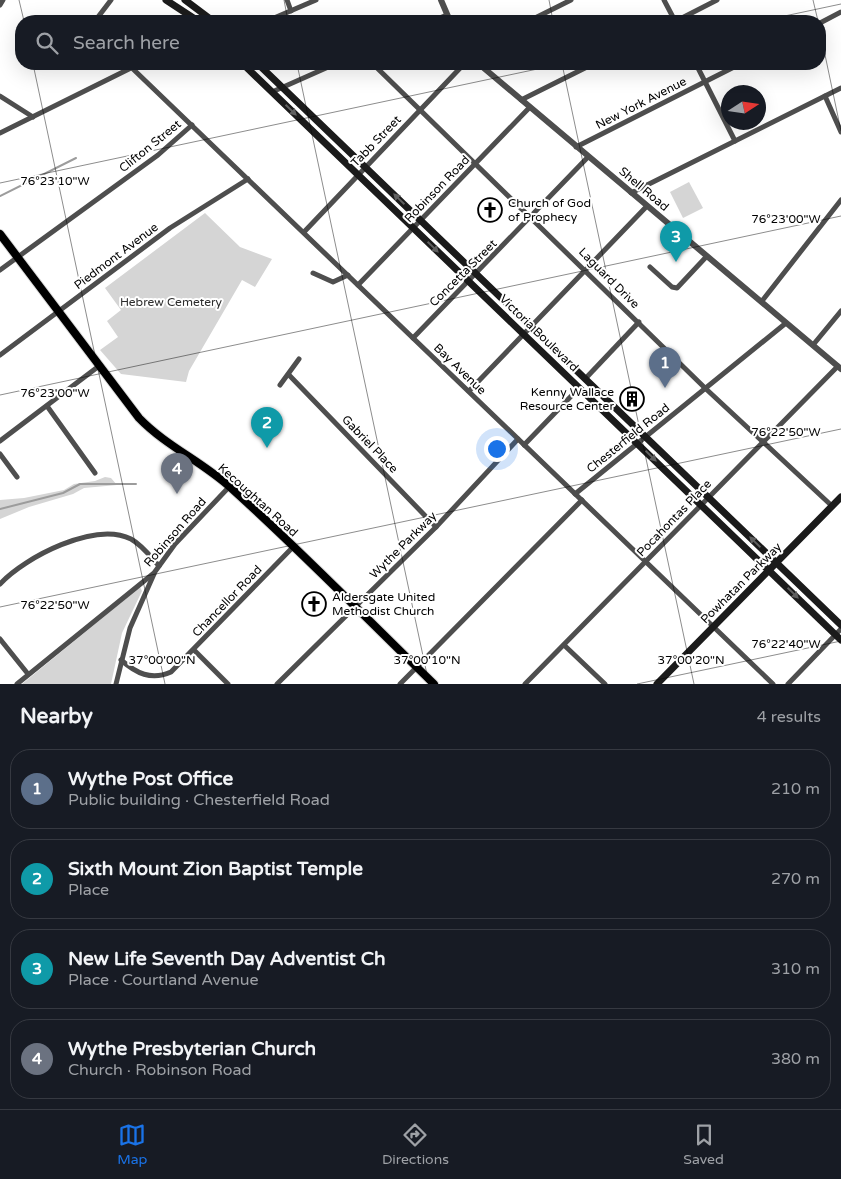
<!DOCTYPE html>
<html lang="en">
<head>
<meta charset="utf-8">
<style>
	:root { --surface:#171b24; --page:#242831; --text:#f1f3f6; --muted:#9ea1a6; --line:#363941; --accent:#1a73e8 }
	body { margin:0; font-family:"Varela Round",sans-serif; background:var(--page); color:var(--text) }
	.compass { position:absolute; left:721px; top:85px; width:45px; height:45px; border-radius:50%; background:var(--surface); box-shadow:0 5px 20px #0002; rotate:78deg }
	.you { position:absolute; left:496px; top:448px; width:18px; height:18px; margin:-12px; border:4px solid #fff; border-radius:50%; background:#1a73e8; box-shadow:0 0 0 8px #1a73e833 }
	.badge { display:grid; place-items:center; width:32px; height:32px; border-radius:50%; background:var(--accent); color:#fff; font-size:16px; font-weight:700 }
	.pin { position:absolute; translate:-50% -41px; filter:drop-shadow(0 1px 2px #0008) }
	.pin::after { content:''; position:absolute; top:26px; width:18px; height:15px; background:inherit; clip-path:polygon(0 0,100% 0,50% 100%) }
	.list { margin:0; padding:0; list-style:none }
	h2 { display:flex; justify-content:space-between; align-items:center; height:65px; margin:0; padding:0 20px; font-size:21px }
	h2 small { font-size:16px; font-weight:400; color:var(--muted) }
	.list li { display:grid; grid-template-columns:32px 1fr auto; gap:15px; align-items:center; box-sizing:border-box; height:80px; margin:0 10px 10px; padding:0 10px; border:1px solid var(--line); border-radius:20px }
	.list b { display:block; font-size:19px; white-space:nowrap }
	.list p { margin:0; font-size:16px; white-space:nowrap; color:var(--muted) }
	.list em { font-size:16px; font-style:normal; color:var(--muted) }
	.icon { flex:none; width:28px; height:28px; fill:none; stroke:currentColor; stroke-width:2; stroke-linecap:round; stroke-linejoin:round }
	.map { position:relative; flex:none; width:841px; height:684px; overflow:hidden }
	.search { position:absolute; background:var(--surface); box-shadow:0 5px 20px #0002; left:15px; right:15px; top:15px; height:55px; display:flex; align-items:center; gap:12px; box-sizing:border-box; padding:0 18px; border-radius:20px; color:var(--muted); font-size:19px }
	.sheet { height:425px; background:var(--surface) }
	nav { display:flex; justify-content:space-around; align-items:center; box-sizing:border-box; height:70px; border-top:1px solid var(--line); background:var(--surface); font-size:14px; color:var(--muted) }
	nav a { display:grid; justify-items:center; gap:2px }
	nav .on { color:var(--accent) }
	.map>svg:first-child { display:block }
	.green { fill:#d5d5d5 }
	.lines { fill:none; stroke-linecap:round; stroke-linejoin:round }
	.stream { stroke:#9c9c9c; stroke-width:2 }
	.primary-casing { stroke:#dbdbdb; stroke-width:10 }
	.minor { stroke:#4e4e4e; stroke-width:5 }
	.tertiary { stroke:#4e4e4e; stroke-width:6 }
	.secondary { stroke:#1b1b1b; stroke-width:7 }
	.primary { stroke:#000; stroke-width:8 }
	.oneway { fill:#5f5f5f }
	.ticks { fill:none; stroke:#000; stroke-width:1; stroke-opacity:0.45 }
	.labels { text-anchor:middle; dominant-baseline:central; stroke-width:4; stroke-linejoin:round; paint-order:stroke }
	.street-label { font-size:12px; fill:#000; stroke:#fff }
	.poi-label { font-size:12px; fill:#000; stroke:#fff; text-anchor:start }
	.park-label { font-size:12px; fill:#2c2c2c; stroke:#fff }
	.ticks-label { font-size:12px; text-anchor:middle; fill:#000; stroke:#fff; stroke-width:4; stroke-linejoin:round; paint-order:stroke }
</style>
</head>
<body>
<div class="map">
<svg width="841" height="684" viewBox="0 0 841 684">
	<rect width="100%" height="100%" fill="#fff"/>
	<!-- green -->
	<g class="green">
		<path d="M689 182 703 208 683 218 670 192Z"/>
		<path d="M205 213 240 247 272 259 255 287 242 280 189 371 186 382 121 374 100 350 118 337 107 321 121 310 105 288Z"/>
		<path d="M105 477 111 478 117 485 84 488 73 494 29 507 0 519V500L24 498 64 490 74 484 95 481Z"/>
		<path d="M140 587 142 591 122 633 111 684H22Z"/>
	</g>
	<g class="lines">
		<!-- stream -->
		<g class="stream">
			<path d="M0 196 76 158"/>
			<path d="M0 509 63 493 80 484H136"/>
		</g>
		<!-- primary casing -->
		<g class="primary-casing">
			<path id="primary" d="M0 234 139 418C166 446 201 461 230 487 300 550 366 618 434 684"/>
		</g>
		<!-- minor -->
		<g class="minor">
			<path d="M287 0 291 11"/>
			<path d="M664 0 675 21"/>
			<path d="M0 5 3 0"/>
			<path d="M95 21 111 0"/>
			<path d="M267 21 316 0"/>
			<path d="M432 21 447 15"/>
			<path d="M529 21 571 0"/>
			<path d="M676 21 717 0"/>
			<path d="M820 23 841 12"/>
			<path d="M373 64 705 388 832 506"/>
			<path d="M696 64 735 141"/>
			<path d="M132 68 773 684"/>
			<path d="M272 92 335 64"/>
			<path d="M0 96 33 117"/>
			<path d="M825 96 841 132"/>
			<path d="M521 100 593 64"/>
			<path d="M0 133 139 64"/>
			<path d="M576 147 740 64"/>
			<path d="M631 193 841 88"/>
			<path d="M304 232 464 64"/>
			<path d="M650 267 672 287 677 288 707 256"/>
			<path d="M0 270 158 155 192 125"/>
			<path d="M313 273 333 282 348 275"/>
			<path d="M358 285 530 107"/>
			<path d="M762 301 841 200"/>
			<path d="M413 338 588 157"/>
			<path d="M813 345 841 311"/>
			<path d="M0 355 170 228 248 179"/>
			<path d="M289 375 436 527"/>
			<path d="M585 379 639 322"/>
			<path d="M280 385 299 359"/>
			<path d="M469 391 647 206"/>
			<path d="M47 406 95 473"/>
			<path d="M0 441 99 366"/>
			<path d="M524 445 579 388"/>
			<path d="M0 454 17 477"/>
			<path d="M575 494 786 323"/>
			<path d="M0 584C25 557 95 521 131 539 142 545 151 557 159 566"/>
			<path d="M0 639 28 674"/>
			<path d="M564 645 605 684"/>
			<path d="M194 650 228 684"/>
			<path d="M121 660C136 673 151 681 171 672L293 547"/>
			<path d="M17 684 154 573 175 544 229 487"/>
			<path d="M116 684 130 628 154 574"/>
			<path d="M277 684 436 527 518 439"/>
			<path d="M400 684 582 500"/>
			<path d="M525 684 838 366"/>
			<path d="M788 684 841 629"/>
		</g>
		<!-- tertiary -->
		<g class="tertiary">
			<path d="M441 0 450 21"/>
			<path d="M479 64 841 369"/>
		</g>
		<!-- secondary -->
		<g class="secondary">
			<path d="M166 0 198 21"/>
			<path d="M185 0 213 21"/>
			<path d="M243 64 841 640"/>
			<path d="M258 64 841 625"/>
			<path d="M657 684 841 497"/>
		</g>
		<!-- primary -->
		<use href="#primary" class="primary"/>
	</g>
	<!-- one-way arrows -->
	<defs><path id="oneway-solid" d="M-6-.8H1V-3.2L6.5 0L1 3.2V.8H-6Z" transform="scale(1.25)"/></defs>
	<g class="oneway">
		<use href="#oneway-solid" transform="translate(291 110) rotate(44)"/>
		<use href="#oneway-solid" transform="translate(399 199) rotate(-136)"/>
		<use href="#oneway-solid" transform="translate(433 247) rotate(44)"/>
		<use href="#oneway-solid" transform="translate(651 456) rotate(44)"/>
		<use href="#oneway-solid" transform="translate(755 542) rotate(-136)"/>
		<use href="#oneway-solid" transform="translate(793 593) rotate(44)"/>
	</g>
	<!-- ticks -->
	<path class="ticks" d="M19 0 24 21M284 0 288 21M549 0 553 21M813 0 818 21M761 21 841 4M820 31 841 131M33 64 165 684M297 64 429 684M562 64 694 684M0 183 561 64M0 395 841 216M0 607 841 429M637 684 841 641"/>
	<!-- icons -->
	<defs>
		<g id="church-ring" transform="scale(1.25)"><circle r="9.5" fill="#fff" stroke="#000" stroke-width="1.5"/><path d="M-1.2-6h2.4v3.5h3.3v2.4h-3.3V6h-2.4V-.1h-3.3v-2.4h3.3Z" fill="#000"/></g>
		<g id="building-ring" transform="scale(1.25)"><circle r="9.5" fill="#fff" stroke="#000" stroke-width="1.5"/><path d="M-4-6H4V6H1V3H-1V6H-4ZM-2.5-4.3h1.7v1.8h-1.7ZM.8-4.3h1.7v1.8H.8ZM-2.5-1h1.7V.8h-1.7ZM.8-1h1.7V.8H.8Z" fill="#000"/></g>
	</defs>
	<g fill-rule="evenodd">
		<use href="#church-ring" x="490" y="210"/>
		<use href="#building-ring" x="632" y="399"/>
		<use href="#church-ring" x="314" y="604"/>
	</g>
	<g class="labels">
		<!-- street labels -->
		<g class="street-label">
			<text transform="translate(641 103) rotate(-27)">New York Avenue</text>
			<text transform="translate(376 141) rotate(-46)">Tabb Street</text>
			<text transform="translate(150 146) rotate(-39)">Clifton Street</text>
			<text transform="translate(437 189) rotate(-46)">Robinson Road</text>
			<text transform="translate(644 189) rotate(40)">Shell Road</text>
			<text transform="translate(116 256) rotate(-37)">Piedmont Avenue</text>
			<text transform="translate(463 273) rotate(-45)">Concetta Street</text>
			<text transform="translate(609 278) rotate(45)">Laguard Drive</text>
			<text transform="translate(539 333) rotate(44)">Victoria Boulevard</text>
			<text transform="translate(460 369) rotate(44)">Bay Avenue</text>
			<text transform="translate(628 438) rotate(-39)">Chesterfield Road</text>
			<text transform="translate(370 444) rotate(46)">Gabriel Place</text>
			<text transform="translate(258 500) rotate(42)">Kecoughtan Road</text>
			<text transform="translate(674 518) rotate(-46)">Pocahontas Place</text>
			<text transform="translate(175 532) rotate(-49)">Robinson Road</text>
			<text transform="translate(403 545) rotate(-45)">Wythe Parkway</text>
			<text transform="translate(741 583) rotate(-45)">Powhatan Parkway</text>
			<text transform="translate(227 601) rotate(-46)">Chancellor Road</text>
		</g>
		<!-- poi labels -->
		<g class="poi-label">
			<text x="508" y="203">Church of God<tspan x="508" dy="14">of Prophecy</tspan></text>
			<text x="614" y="392" text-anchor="end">Kenny Wallace<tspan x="614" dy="14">Resource Center</tspan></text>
			<text x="332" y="597">Aldersgate United<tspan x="332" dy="14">Methodist Church</tspan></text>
		</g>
		<!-- park labels -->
		<g class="park-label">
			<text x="171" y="302">Hebrew Cemetery</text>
		</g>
	</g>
	<g class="ticks-label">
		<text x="55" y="185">76°23'10"W</text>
		<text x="786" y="223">76°23'00"W</text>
		<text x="55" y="397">76°23'00"W</text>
		<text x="786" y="436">76°22'50"W</text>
		<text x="55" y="609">76°22'50"W</text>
		<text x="786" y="648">76°22'40"W</text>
		<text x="162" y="664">37°00'00"N</text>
		<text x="427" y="664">37°00'10"N</text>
		<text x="691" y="664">37°00'20"N</text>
	</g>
</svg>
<svg class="compass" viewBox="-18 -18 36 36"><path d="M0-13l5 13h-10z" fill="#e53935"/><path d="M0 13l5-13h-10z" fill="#9ea1a6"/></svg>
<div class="you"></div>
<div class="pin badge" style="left:665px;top:388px;background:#5c6f8a">1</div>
<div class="pin badge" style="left:267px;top:448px;background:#0f9aa8">2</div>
<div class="pin badge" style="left:676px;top:262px;background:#0f9aa8">3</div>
<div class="pin badge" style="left:177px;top:494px;background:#6b7280">4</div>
<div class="search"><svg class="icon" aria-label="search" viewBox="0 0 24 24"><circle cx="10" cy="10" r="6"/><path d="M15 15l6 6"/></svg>Search here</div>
</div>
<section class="sheet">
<h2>Nearby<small>4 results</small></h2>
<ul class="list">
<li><span class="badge" style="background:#5c6f8a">1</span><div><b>Wythe Post Office</b><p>Public building · Chesterfield Road</p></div><em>210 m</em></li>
<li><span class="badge" style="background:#0f9aa8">2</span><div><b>Sixth Mount Zion Baptist Temple</b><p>Place</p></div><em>270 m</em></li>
<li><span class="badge" style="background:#0f9aa8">3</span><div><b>New Life Seventh Day Adventist Ch</b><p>Place · Courtland Avenue</p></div><em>310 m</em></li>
<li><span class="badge" style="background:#6b7280">4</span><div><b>Wythe Presbyterian Church</b><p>Church · Robinson Road</p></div><em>380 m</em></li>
</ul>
</section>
<nav>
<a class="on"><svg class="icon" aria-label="map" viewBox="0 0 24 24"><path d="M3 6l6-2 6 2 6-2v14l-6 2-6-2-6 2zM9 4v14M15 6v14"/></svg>Map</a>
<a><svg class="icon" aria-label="directions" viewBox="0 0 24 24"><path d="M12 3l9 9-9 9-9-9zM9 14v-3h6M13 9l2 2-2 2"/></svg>Directions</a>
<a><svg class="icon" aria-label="saved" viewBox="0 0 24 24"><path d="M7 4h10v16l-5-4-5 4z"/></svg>Saved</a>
</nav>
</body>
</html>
